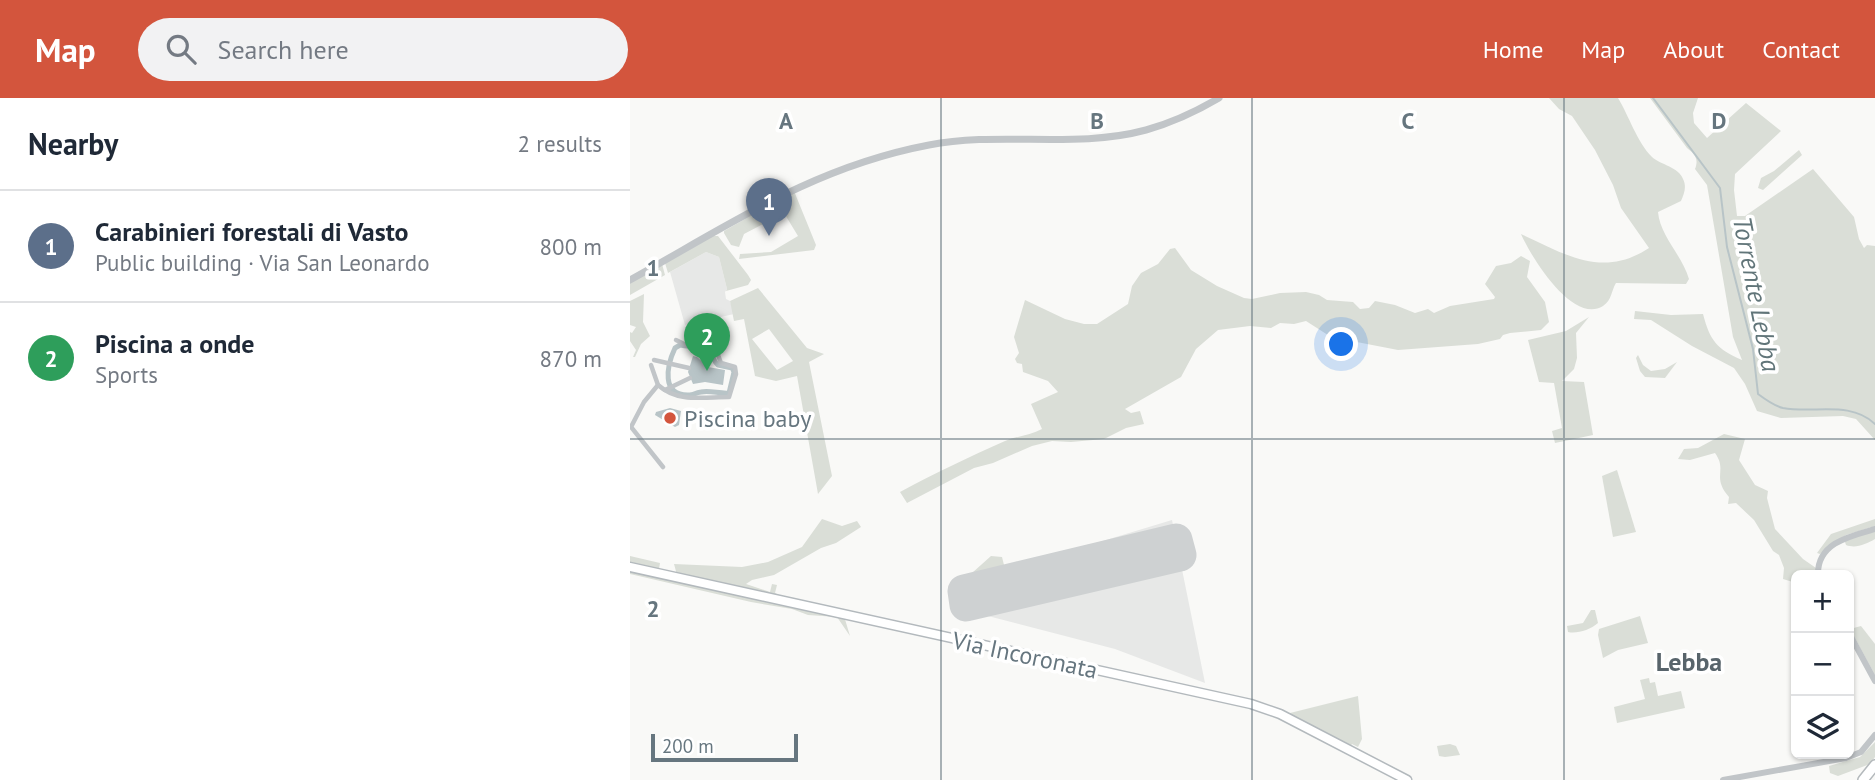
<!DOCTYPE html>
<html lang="en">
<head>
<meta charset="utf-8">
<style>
	:root { --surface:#fff; --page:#f2f2f3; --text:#1f2937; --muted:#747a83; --line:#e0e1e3; --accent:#d3553d }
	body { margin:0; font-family:"PT Sans",sans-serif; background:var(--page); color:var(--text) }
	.controls { position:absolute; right:21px; bottom:21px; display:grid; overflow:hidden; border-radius:10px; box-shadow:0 2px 5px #0004 }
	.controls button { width:63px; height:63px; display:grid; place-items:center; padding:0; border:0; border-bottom:2px solid var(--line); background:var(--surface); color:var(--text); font:35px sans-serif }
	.scale { position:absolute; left:21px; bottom:18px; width:147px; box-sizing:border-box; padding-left:7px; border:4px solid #66767f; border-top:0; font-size:19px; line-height:24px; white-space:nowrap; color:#66767f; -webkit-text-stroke:5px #fff; paint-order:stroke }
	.you { position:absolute; left:712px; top:247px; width:24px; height:24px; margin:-18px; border:5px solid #fff; border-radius:50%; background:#1a73e8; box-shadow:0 0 0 10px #1a73e833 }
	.badge { display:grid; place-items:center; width:46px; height:46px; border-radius:50%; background:var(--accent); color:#fff; font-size:23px; font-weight:700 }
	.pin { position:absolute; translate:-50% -58px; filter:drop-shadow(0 2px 4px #0008) }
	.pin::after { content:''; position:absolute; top:37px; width:24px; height:21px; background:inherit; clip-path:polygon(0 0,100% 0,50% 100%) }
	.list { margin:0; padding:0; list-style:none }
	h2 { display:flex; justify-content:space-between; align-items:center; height:91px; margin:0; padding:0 28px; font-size:30px }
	h2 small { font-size:23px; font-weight:400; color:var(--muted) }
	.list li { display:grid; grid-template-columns:46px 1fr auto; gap:21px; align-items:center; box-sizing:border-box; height:112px; padding:0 28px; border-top:2px solid var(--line) }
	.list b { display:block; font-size:26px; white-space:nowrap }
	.list p { margin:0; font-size:23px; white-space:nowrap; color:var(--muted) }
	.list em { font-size:23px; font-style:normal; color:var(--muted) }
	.icon { flex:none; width:38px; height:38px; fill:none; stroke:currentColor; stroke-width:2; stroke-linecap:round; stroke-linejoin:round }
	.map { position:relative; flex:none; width:1245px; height:682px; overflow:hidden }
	header { display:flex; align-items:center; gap:42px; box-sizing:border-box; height:98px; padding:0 35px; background:var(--accent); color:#fff }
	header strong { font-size:33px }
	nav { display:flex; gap:38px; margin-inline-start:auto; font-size:24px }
	.search { width:490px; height:63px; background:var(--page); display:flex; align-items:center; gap:18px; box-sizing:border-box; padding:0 24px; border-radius:38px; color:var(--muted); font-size:26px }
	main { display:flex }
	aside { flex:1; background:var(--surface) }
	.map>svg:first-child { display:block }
	.built { fill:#e7e8e7 }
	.green { fill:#daded7; fill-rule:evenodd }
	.water { fill:#b8c4c7 }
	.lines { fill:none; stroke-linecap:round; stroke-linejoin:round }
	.stream { stroke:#b8c4c7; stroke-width:2 }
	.canal { stroke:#b8c4c7; stroke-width:5 }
	.runway { stroke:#ced1d2; stroke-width:33 }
	.secondary-casing { stroke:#b3b9bd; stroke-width:11 }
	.primary-casing { stroke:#b4b9bc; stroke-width:12 }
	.pedestrian { stroke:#c1c5c8; stroke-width:4.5 }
	.minor { stroke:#c1c5c8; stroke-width:6 }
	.tertiary { stroke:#c1c5c8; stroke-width:7 }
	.secondary { stroke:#fff; stroke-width:8 }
	.primary { stroke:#fff; stroke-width:9 }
	.grid { fill:none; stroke:#66767f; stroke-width:2; stroke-opacity:0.55 }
	.poi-dot { fill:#d3553d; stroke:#fff; stroke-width:2.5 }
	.labels { text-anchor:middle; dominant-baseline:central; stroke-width:7; stroke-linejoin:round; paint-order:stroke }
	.poi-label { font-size:24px; fill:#66767f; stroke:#fff; text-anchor:start }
	.street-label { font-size:24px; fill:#66767f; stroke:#fff }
	.water-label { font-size:26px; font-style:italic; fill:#617579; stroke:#fff }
	.neighbourhood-label { font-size:26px; font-weight:bold; fill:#58646b; stroke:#fff }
	.grid-label { font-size:23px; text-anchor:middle; font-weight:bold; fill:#66767f; stroke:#fff; stroke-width:7; stroke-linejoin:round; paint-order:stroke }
</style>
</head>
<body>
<header>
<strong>Map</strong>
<div class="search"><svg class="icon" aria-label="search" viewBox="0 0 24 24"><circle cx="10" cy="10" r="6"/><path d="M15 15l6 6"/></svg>Search here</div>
<nav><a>Home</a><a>Map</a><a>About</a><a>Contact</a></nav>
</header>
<main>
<aside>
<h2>Nearby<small>2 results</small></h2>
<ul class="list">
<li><span class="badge" style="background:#5c6f8a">1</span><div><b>Carabinieri forestali di Vasto</b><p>Public building · Via San Leonardo</p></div><em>800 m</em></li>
<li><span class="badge" style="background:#2e9e5b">2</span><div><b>Piscina a onde</b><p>Sports</p></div><em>870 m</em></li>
</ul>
</aside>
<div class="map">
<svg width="1245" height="682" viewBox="0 0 1245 682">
	<rect width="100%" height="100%" fill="#f9f9f7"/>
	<!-- built -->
	<g class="built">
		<path d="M76 154 89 159 97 191 95 194 96 201 100 203 104 216 55 227 40 174Z"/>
		<path d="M542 422 575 585 485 551 323 509 337 484Z"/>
	</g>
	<!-- green -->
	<g class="green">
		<path d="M919 0H988C999 18 1007 44 1022 59 1031 67 1049 69 1053 81 1057 89 1054 96 1051 103L1028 114C1030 138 1052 157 1059 181L1056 186 986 185C981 193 982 202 973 208 943 227 901 159 891 136 935 156 972 181 1019 150L991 110 983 87 965 52 942 18 929 11Z"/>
		<path d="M1020 0H1068L1063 15 1064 25 1077 40 1116 5 1151 33 1105 76 1104 92 1107 118H1115L1183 71 1224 119 1229 141 1234 150 1237 147 1245 148V342L1226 321 1213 318 1151 320 1127 313 1115 286 1104 270 1062 248 1021 222 1004 221 1005 213 1041 217 1073 216C1080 243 1087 251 1112 262L1103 239 1077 87 1065 71C1069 61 1065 56 1057 50Z"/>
		<path d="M1169 52 1172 57 1133 92 1128 90 1131 80 1144 73Z"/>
		<path d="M164 93 186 147 184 152 109 161 110 156 141 154 168 138 154 115 114 136 109 149 101 147 94 135V133Z"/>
		<path d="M82 138H88L118 177 121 182 118 187 96 193 97 191 89 159 76 154 38 175 35 165Z"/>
		<path d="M545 150 561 172 587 188 614 200 622 201 650 195 676 194 689 197 697 202 723 204 730 211 739 210 745 203 765 207 785 215 798 211 804 215 820 208 864 201 865 199 855 186 866 168 881 165 891 158 900 163 897 179 915 204 919 224 911 232 880 235 873 237 870 241 848 246 768 252 701 239 676 223 664 226 650 225 641 230 620 228 588 232 566 251 551 279 495 311 501 315 510 313 514 326 496 330 474 341 441 344 422 343 402 348 363 365 344 370 277 405 270 394C305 375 339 359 375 343 387 338 401 337 412 331L401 306 428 294 418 283 393 274 392 266 387 265 385 261 389 255 384 239 395 202 435 221 454 226H467L498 206 502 188 511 175 528 166 540 151Z"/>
		<path d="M32 166 35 177 0 197V185Z"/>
		<path d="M128 190 177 250 194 256 179 264 202 378 188 396 167 278 146 283 125 278 114 221 104 223 100 203ZM139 231 163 263 147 272 122 241Z"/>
		<path d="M14 196 13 224 20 238 11 246 5 259H3L6 252 0 243V234L2 235 6 229 0 227V203Z"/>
		<path d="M959 219 946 235 947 260 944 271 932 283 954 284 963 337 925 345 922 333 932 330 924 285 909 284 898 242 936 233Z"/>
		<path d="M1008 257 1013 267 1021 273 1035 271 1047 264 1035 280 1015 279 1010 273 1006 260Z"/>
		<path d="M1094 336 1115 341 1109 362 1125 387 1138 393 1137 400 1145 431 1173 461 1186 470 1188 477H1166V485L1153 481 1154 470 1149 457 1143 453 1124 422 1106 405 1098 406 1099 399C1081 378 1098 373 1085 355L1060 362 1048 361 1054 351 1068 350Z"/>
		<path d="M987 372 1006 434 983 439 972 378Z"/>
		<path d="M192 421 212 428 227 423 231 429 206 445 191 450 144 477 122 482 116 486 140 494 142 486 147 487 145 495 151 498 47 477 44 466 112 469 138 464 172 449Z"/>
		<path d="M1245 421V428L1216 437 1190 456 1187 455 1201 436Z"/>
		<path d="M1245 432V441C1236 446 1226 451 1216 447L1215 444 1218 441Z"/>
		<path d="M0 458 30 465 29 471 26 472 0 467Z"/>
		<path d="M361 458 372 459 374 467 360 472 348 480 343 479 342 475Z"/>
		<path d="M0 472 118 498 127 502 141 503 214 518 220 538 207 519 178 517 162 511 121 504 0 476Z"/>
		<path d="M961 512H965L968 525C960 532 947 536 938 534L937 528 953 525Z"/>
		<path d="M1010 518 1018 545 988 552 973 560 968 537 969 531Z"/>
		<path d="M1231 528 1245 546V577L1220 531Z"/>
		<path d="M1019 580 1020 585 1025 584 1028 598 1051 593 1055 610 987 625 984 609 1015 601 1010 582Z"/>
		<path d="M728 598 732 641 728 649 722 646 720 649 656 616Z"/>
		<path d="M1245 644V659L1240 666 1208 678 1200 675 1199 668 1230 659Z"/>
		<path d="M820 646 826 648 830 657 815 659 809 658 807 648Z"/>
	</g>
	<!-- water -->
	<g class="water">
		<path d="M63 258 67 259 78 269 95 272 93 287 75 284 63 286 58 274Z"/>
		<path d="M40 310 51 313 49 327 45 329 25 317 26 314Z"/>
	</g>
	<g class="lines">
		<!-- stream -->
		<path class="stream" d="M1023 0 1090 90 1097 149 1123 251 1128 296C1136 302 1144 308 1153 310 1184 316 1220 302 1245 326"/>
		<!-- canal -->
		<path class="canal" d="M50 247C58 250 71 246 78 252 83 257 83 263 88 267L102 270 104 274 99 295C90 296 80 292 71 294 64 295 67 296 60 297 30 299 37 267 45 250Z"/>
		<!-- runway -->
		<path class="runway" d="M546 442 550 457 336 507 334 493Z"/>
		<!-- secondary casing -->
		<g class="secondary-casing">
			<path id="secondary" d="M0 469 621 606 650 616 777 682"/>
		</g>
		<!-- primary casing -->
		<g class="primary-casing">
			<path id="primary" d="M1233 682 1245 667"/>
		</g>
		<!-- pedestrian -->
		<g class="pedestrian">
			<path d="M78 260 83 259"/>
			<path d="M24 262 59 270"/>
			<path d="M21 267 28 287C48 305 74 299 99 299L106 276 105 269 91 265 85 249 56 247 46 242"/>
			<path d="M28 287 14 304 1 329 33 369"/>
			<path d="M35 292 60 280"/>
		</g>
		<!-- minor -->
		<g class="minor">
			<path d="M1188 477C1187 445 1220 438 1245 431"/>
			<path d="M1219 535 1245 583"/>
			<path d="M1093 682 1216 660 1231 654 1245 637"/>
		</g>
		<!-- tertiary -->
		<path class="tertiary" d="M0 182C101 126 183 69 299 47 370 33 446 51 516 32 541 25 567 13 589 0"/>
		<!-- secondary -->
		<use href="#secondary" class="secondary"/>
		<!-- primary -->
		<use href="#primary" class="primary"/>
	</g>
	<!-- grid -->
	<path class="grid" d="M311 0V682M622 0V682M934 0V682M0 341H1245"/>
	<!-- markers -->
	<circle class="poi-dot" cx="40" cy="320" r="7"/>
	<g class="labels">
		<!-- poi labels -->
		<g class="poi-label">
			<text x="54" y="320">Piscina baby</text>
		</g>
		<!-- street labels -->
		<g class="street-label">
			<text transform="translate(395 557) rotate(12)">Via Incoronata</text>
		</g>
		<!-- water labels -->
		<g class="water-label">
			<text transform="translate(1127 196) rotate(79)">Torrente Lebba</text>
		</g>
		<!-- neighbourhood labels -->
		<g class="neighbourhood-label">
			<text x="1059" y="563">Lebba</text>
		</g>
	</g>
	<g class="grid-label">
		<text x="156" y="31">A</text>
		<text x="467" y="31">B</text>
		<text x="778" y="31">C</text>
		<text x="1089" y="31">D</text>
		<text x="23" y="178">1</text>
		<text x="23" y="519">2</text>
	</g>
</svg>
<div class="controls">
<button>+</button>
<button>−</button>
<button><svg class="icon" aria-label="layers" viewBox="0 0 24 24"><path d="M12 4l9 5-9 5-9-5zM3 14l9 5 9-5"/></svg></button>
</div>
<div class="scale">200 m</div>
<div class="you"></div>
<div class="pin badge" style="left:139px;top:138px;background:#5c6f8a">1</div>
<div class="pin badge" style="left:77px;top:273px;background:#2e9e5b">2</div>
</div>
</main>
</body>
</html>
